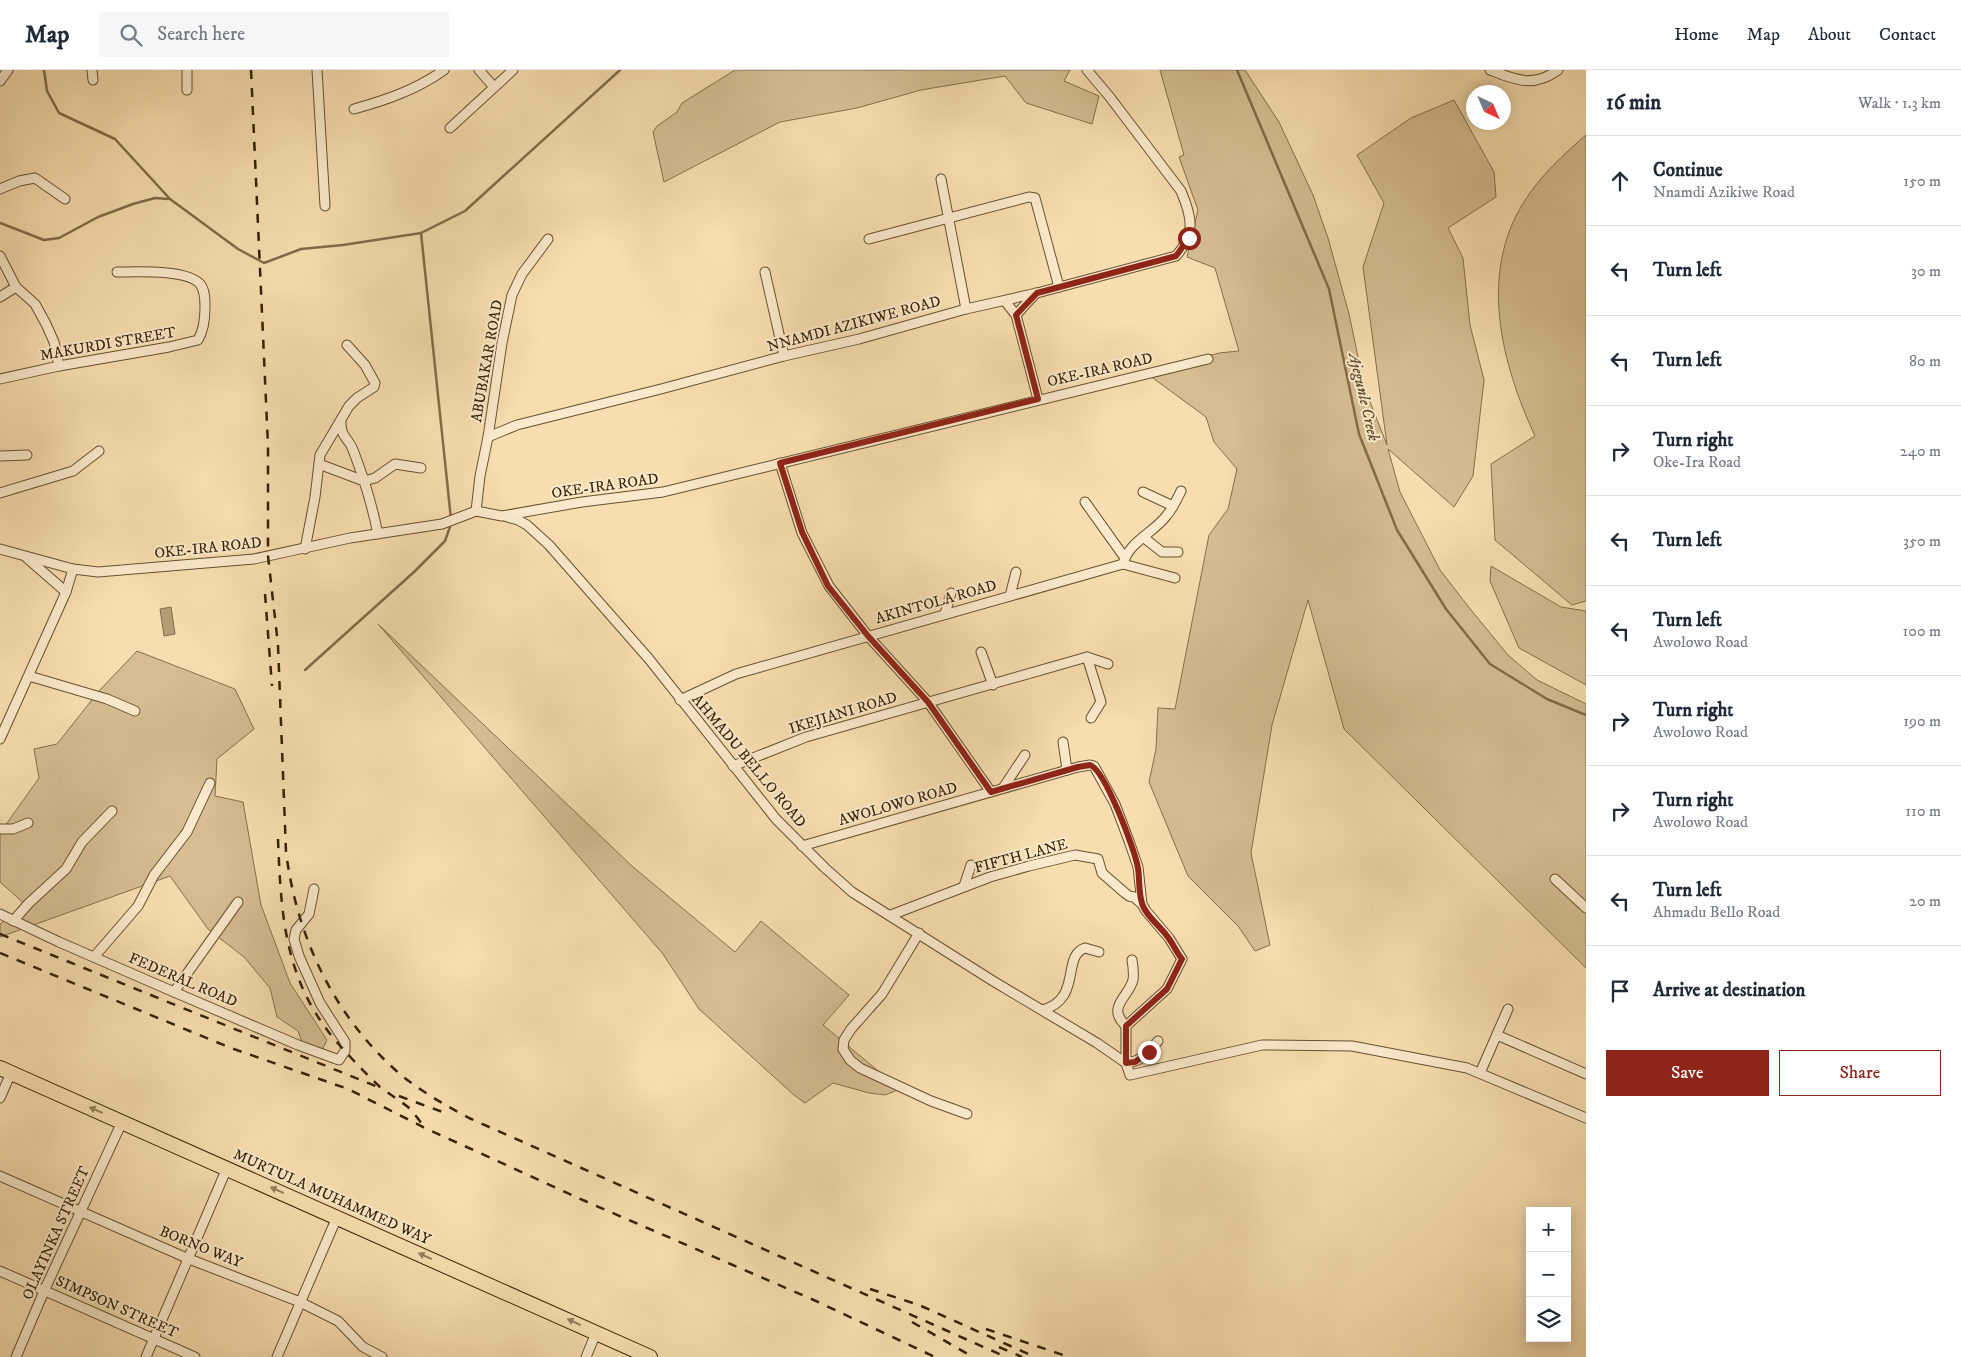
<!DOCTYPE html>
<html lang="en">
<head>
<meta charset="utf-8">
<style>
	:root { --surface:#fff; --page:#f6f6f7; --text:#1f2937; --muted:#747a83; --line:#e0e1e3; --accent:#8f2418 }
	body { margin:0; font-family:"IM FELL DW Pica",serif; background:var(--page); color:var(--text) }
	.controls { position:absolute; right:15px; bottom:15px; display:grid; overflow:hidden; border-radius:0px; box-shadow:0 2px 12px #0003 }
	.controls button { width:45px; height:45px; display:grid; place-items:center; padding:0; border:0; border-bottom:1px solid var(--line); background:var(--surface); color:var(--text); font:25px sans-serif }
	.compass { position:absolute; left:1466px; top:15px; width:45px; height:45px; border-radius:50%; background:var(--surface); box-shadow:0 2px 12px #0003; rotate:136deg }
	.stop { position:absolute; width:15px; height:15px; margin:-11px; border:4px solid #8f2418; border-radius:50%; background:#fff }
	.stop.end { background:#8f2418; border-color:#fff; box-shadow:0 1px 5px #0008 }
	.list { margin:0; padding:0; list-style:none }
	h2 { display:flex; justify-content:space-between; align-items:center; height:65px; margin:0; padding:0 20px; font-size:21px }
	h2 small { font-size:16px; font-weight:400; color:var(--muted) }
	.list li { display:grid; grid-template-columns:32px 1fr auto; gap:15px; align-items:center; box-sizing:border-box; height:90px; padding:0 20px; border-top:1px solid var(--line) }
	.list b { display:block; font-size:19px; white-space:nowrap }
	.list p { margin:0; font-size:16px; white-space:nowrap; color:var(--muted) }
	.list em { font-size:16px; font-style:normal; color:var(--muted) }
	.actions { display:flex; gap:10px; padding:15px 20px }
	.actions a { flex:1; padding:11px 0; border:1px solid var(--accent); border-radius:0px; text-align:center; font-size:18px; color:var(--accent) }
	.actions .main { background:var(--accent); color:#fff }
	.icon { flex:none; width:28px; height:28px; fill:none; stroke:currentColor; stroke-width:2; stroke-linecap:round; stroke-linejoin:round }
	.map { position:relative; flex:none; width:1586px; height:1287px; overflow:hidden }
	header { display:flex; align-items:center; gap:30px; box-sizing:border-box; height:70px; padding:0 25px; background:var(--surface); border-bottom:1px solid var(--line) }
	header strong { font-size:24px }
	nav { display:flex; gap:28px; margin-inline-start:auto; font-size:18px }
	.search { width:350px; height:45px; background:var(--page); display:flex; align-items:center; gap:12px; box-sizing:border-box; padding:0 18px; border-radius:0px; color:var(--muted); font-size:19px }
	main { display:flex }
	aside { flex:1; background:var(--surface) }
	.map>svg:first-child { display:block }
	.green { fill:#d6bd92; stroke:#86704b }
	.water { fill:#b59d75; stroke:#826c48 }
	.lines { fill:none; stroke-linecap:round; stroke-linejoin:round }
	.stream { stroke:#826c48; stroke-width:2.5 }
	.street-casing { stroke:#66512f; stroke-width:11 }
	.primary-casing { stroke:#352204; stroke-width:16 }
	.street { stroke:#fae9cb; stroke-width:9 }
	.primary { stroke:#f7ddaf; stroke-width:14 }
	.rail { stroke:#352204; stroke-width:2.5; stroke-dasharray:9 9; stroke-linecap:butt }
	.oneway { fill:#96805a }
	.route { stroke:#8f2418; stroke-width:6 }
	.labels { text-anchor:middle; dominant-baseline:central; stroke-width:4; stroke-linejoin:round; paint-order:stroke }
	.street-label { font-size:15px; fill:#352204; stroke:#fae9cb }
	.water-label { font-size:16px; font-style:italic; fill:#624d2c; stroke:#fae9cb }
</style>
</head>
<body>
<header>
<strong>Map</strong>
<div class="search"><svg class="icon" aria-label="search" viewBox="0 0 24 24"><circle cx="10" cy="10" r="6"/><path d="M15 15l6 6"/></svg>Search here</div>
<nav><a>Home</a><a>Map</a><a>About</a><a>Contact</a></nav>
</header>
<main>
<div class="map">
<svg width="1586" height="1287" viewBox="0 0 1586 1287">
	<rect width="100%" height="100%" fill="#f7ddaf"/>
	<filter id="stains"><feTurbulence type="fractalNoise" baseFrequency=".004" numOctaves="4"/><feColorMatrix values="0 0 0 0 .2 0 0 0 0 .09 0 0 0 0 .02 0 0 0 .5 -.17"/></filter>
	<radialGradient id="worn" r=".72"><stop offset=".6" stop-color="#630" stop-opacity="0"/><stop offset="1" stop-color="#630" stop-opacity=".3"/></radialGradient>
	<!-- green -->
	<g class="green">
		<path d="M735 0H1070L1064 11 1099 26 1092 54 1026 33 1005 6 921 20 857 38 780 52 664 112 653 62 657 56 677 42 682 33Z"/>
		<path d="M1160 0H1245L1279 52 1313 125 1328 168 1349 244 1365 319 1387 375 1363 197 1384 133 1357 85 1411 48 1454 30 1494 102 1496 127 1448 158 1463 188 1470 255 1484 310 1473 406 1454 437 1388 379 1400 422 1440 500 1471 540 1508 585 1537 610 1586 634V898L1344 659 1308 530 1272 655 1251 783 1270 875 1255 881 1238 856 1188 806 1149 712 1156 679 1158 638 1175 639 1209 465 1228 439 1237 399 1214 372 1206 347 1146 303 1219 283 1239 281 1215 198 1187 187 1198 140 1179 87 1184 85Z"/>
		<path d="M1586 65V531L1572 535 1495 470 1491 394 1535 366C1502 295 1478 204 1524 132 1540 106 1563 85 1586 65Z"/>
		<path d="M1491 496 1561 537 1586 541V615L1519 578 1490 511Z"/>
		<path d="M378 554 633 797 735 882 761 851 849 925 823 955 900 1019 885 1025 869 1023 833 1013 805 1033 794 1025 699 939 663 884Z"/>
		<path d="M137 581 235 619 254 659 217 689 215 726 243 732 261 835 290 913 327 970 322 980 305 981 298 961 277 947 270 918 244 887 208 859 170 806 0 867V854L26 835 0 812V763L39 708 34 679 57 674 99 621Z"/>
	</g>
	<!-- water -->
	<path class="water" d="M171 537 175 564 164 566 160 539Z"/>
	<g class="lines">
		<!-- stream -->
		<g class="stream">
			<path d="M44 0 47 21 59 43 115 69 170 129 238 179 264 193 301 179 343 175 421 163 465 141 620 0"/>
			<path d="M1237 0 1329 219 1359 364 1397 460 1446 539 1490 594 1547 629 1586 645"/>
			<path d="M0 153 44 170 59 168 98 147 133 134 155 128 168 129"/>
			<path d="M421 163 451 449"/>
			<path d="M305 600 414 502 445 471 451 454"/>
		</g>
		<!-- street casing -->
		<g class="street-casing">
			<g id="street">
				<path d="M92 0 93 10"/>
				<path d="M187 0V20"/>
				<path d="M317 0 325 136"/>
				<path d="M479 0 493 16"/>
				<path d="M1490 0C1516 10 1533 18 1558 0"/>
				<path d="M0 11 8 0"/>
				<path d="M354 39C386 30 416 20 444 0"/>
				<path d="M450 58 513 0"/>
				<path d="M941 109 966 239"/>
				<path d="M0 119 19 111 35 108 65 129"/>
				<path d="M869 169 1029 127 1035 128 1059 217"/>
				<path d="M0 186 16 217 35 234 46 254 54 272 59 296"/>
				<path d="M765 202 784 286"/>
				<path d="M0 227 16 217"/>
				<path d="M1005 231 1016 245 1038 329"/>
				<path d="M1016 245 1036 223"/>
				<path d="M0 309 59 296 169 277 198 270C204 260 205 248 205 237 205 229 205 220 200 214 187 199 136 202 117 202"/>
				<path d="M341 353C341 368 349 368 353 380 364 408 372 435 378 464"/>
				<path d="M488 367 517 355 661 319 784 286 859 269 966 239 1037 223 1176 186C1196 164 1192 147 1181 121L1109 26 1087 0"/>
				<path d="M0 386 27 385"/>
				<path d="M780 393 802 463 829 516 868 566 928 632 991 722"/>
				<path d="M319 394 364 411 375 408 395 394 421 398"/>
				<path d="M1143 422 1173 436"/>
				<path d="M0 423 73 401 99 381"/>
				<path d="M1085 432 1125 488"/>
				<path d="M476 441 480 406 488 367 502 273 512 225 522 204 548 169"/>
				<path d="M507 447 518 450 527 455 549 475 649 589 776 749 825 798 852 822 993 911 1097 973 1126 993C1141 992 1149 982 1158 971"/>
				<path d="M1143 467 1162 482H1178"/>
				<path d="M0 479 73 499 98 502 254 489 350 468 442 454 476 441 502 446 582 432 663 422 1208 289"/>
				<path d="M305 479 315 427 320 385 349 336 357 328 374 317 375 313 365 295 347 275"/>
				<path d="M27 488 66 522"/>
				<path d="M1123 494C1128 472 1155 462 1167 445 1173 438 1177 429 1181 421"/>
				<path d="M1010 526 1016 502"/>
				<path d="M945 544 951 523"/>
				<path d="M981 582 993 615"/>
				<path d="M1087 587 1101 632 1091 648"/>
				<path d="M29 606 107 629 135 641"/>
				<path d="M680 630 736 604 1123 494 1175 508"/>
				<path d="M0 669 66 522 73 499"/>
				<path d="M1063 672 1067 700"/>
				<path d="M733 696 806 667 1087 587 1108 594"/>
				<path d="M1003 718 1025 685"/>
				<path d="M0 759H13L28 753"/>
				<path d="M802 776 1078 697 1090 695 1094 696 1115 734 1129 771 1138 797 1142 834 1146 841 1169 868 1182 889 1167 919 1126 956V993L1130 1005 1262 975 1352 976 1467 998 1586 1048"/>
				<path d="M1555 809 1586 838"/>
				<path d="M964 816 971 795"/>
				<path d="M0 844 59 872 174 922 298 975 339 990 345 981V972L320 933 299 886 294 869 296 860 309 844 314 819"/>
				<path d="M891 845 990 807 1029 796 1075 785 1098 789 1102 803 1125 823 1129 826 1134 827 1142 834"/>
				<path d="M13 851 29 833 66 799 82 772 112 741"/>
				<path d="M919 863 882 924 851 959 844 970 843 979 850 990 860 998 931 1031 967 1044"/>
				<path d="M94 887 138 836 154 805 187 762 210 713"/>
				<path d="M174 922 238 832"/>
				<path d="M1042 940C1083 929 1061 886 1085 878L1099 882"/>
				<path d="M1126 956C1106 937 1128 928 1133 910 1134 904 1133 896 1132 890"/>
				<path d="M1497 965 1586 1004"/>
				<path d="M1480 1003 1508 939"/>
				<path d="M0 1028 11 1003"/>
				<path d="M0 1106 189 1189 300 1232 338 1251 363 1277 382 1287"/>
				<path d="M0 1201 195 1287"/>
				<path d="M16 1287 45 1219 122 1052"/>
				<path d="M146 1287 227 1098"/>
				<path d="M277 1287 337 1147"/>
				<path d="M586 1287 596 1263"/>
			</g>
		</g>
		<!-- primary casing -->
		<g class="primary-casing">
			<path id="primary" d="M0 998 650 1287"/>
		</g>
		<!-- street -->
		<use href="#street" class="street"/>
		<!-- primary -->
		<use href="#primary" class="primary"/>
		<!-- rail -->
		<g class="rail">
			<path d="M251 0 268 376V486L278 575 286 782C297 868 334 947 401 1005 422 1022 445 1035 469 1048L1006 1287"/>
			<path d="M265 524 272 616"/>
			<path d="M278 769C281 844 284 909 335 970 349 986 365 1003 380 1017 389 1024 399 1030 408 1037 414 1043 420 1051 425 1058"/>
			<path d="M0 864 378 1017"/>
			<path d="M0 883 231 978 348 1019 425 1058 585 1131 816 1231 935 1287"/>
			<path d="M399 1026 448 1044"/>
			<path d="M870 1219 919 1235 1035 1287"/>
			<path d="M912 1252 973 1287"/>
			<path d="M986 1259 1069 1287"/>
			<path d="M999 1277 1022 1287"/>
		</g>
	</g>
	<!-- one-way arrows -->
	<defs><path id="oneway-solid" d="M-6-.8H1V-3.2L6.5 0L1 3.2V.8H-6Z" transform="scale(1.25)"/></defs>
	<g class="oneway">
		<use href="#oneway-solid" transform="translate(96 1040) rotate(-156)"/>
		<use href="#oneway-solid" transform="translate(277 1120) rotate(-156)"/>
		<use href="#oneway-solid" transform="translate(425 1186) rotate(-156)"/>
		<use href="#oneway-solid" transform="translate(574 1252) rotate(-155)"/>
	</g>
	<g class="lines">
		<!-- route -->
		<path class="route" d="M1149 982 1135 992 1126 993V956L1167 919 1182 889C1176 882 1173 873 1167 866 1160 856 1148 848 1143 836 1138 824 1140 811 1138 798 1135 780 1105 700 1090 695L1078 697 991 722 928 632 868 566 828 516 802 462 780 393 1038 329 1016 245 1037 223 1176 186 1189 168"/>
	</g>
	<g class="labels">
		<!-- street labels -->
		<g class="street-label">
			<text transform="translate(854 254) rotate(-15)">NNAMDI AZIKIWE ROAD</text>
			<text transform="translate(108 274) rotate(-10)">MAKURDI STREET</text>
			<text transform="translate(487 291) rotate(-80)">ABUBAKAR ROAD</text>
			<text transform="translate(1100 300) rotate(-13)">OKE-IRA ROAD</text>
			<text transform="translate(605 416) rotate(-8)">OKE-IRA ROAD</text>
			<text transform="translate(208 478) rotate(-6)">OKE-IRA ROAD</text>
			<text transform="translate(936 532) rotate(-16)">AKINTOLA ROAD</text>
			<text transform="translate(843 643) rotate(-17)">IKEJIANI ROAD</text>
			<text transform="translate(749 691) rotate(50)">AHMADU BELLO ROAD</text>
			<text transform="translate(898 734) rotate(-16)">AWOLOWO ROAD</text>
			<text transform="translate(1021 786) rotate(-15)">FIFTH LANE</text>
			<text transform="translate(183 910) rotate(23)">FEDERAL ROAD</text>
			<text transform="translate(332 1127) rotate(24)">MURTULA MUHAMMED WAY</text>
			<text transform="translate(56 1163) rotate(-66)">OLAYINKA STREET</text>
			<text transform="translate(201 1177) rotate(22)">BORNO WAY</text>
			<text transform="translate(117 1237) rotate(24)">SIMPSON STREET</text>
		</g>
		<!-- water labels -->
		<g class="water-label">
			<text transform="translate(1364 327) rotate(77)">Ajegunle Creek</text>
		</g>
	</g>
	<rect width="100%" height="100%" filter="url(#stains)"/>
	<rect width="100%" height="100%" fill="url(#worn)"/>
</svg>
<div class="controls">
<button>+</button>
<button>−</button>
<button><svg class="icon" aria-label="layers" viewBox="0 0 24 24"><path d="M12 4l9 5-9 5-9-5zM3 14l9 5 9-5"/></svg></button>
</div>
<svg class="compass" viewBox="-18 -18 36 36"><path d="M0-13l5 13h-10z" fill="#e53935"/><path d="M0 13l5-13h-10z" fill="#747a83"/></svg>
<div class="stop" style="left:1189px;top:168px"></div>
<div class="stop end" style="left:1149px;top:982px"></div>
</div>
<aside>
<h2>16 min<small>Walk · 1.3 km</small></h2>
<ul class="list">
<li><svg class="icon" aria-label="ahead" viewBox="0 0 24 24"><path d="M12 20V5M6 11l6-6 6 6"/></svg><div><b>Continue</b><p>Nnamdi Azikiwe Road</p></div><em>150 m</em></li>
<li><svg class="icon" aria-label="left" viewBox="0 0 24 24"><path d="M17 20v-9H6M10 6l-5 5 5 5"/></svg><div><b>Turn left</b></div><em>30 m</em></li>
<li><svg class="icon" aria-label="left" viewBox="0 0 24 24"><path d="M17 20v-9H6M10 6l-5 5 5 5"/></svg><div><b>Turn left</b></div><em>80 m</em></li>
<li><svg class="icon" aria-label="right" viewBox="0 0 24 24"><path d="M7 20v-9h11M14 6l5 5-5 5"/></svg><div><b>Turn right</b><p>Oke-Ira Road</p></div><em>240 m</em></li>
<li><svg class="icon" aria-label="left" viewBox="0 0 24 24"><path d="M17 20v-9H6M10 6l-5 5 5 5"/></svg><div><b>Turn left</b></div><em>350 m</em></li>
<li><svg class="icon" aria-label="left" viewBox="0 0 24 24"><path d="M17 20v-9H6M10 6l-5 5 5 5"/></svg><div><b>Turn left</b><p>Awolowo Road</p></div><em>100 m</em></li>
<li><svg class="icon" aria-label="right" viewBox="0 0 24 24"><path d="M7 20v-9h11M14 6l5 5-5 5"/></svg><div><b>Turn right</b><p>Awolowo Road</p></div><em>190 m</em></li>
<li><svg class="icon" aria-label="right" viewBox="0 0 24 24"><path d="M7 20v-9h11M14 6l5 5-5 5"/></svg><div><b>Turn right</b><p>Awolowo Road</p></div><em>110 m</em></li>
<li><svg class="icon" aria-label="left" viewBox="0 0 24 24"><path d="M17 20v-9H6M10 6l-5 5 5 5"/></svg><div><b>Turn left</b><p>Ahmadu Bello Road</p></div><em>20 m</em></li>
<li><svg class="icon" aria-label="arrive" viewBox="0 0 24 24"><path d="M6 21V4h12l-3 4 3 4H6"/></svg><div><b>Arrive at destination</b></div></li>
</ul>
<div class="actions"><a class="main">Save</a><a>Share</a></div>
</aside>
</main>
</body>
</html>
